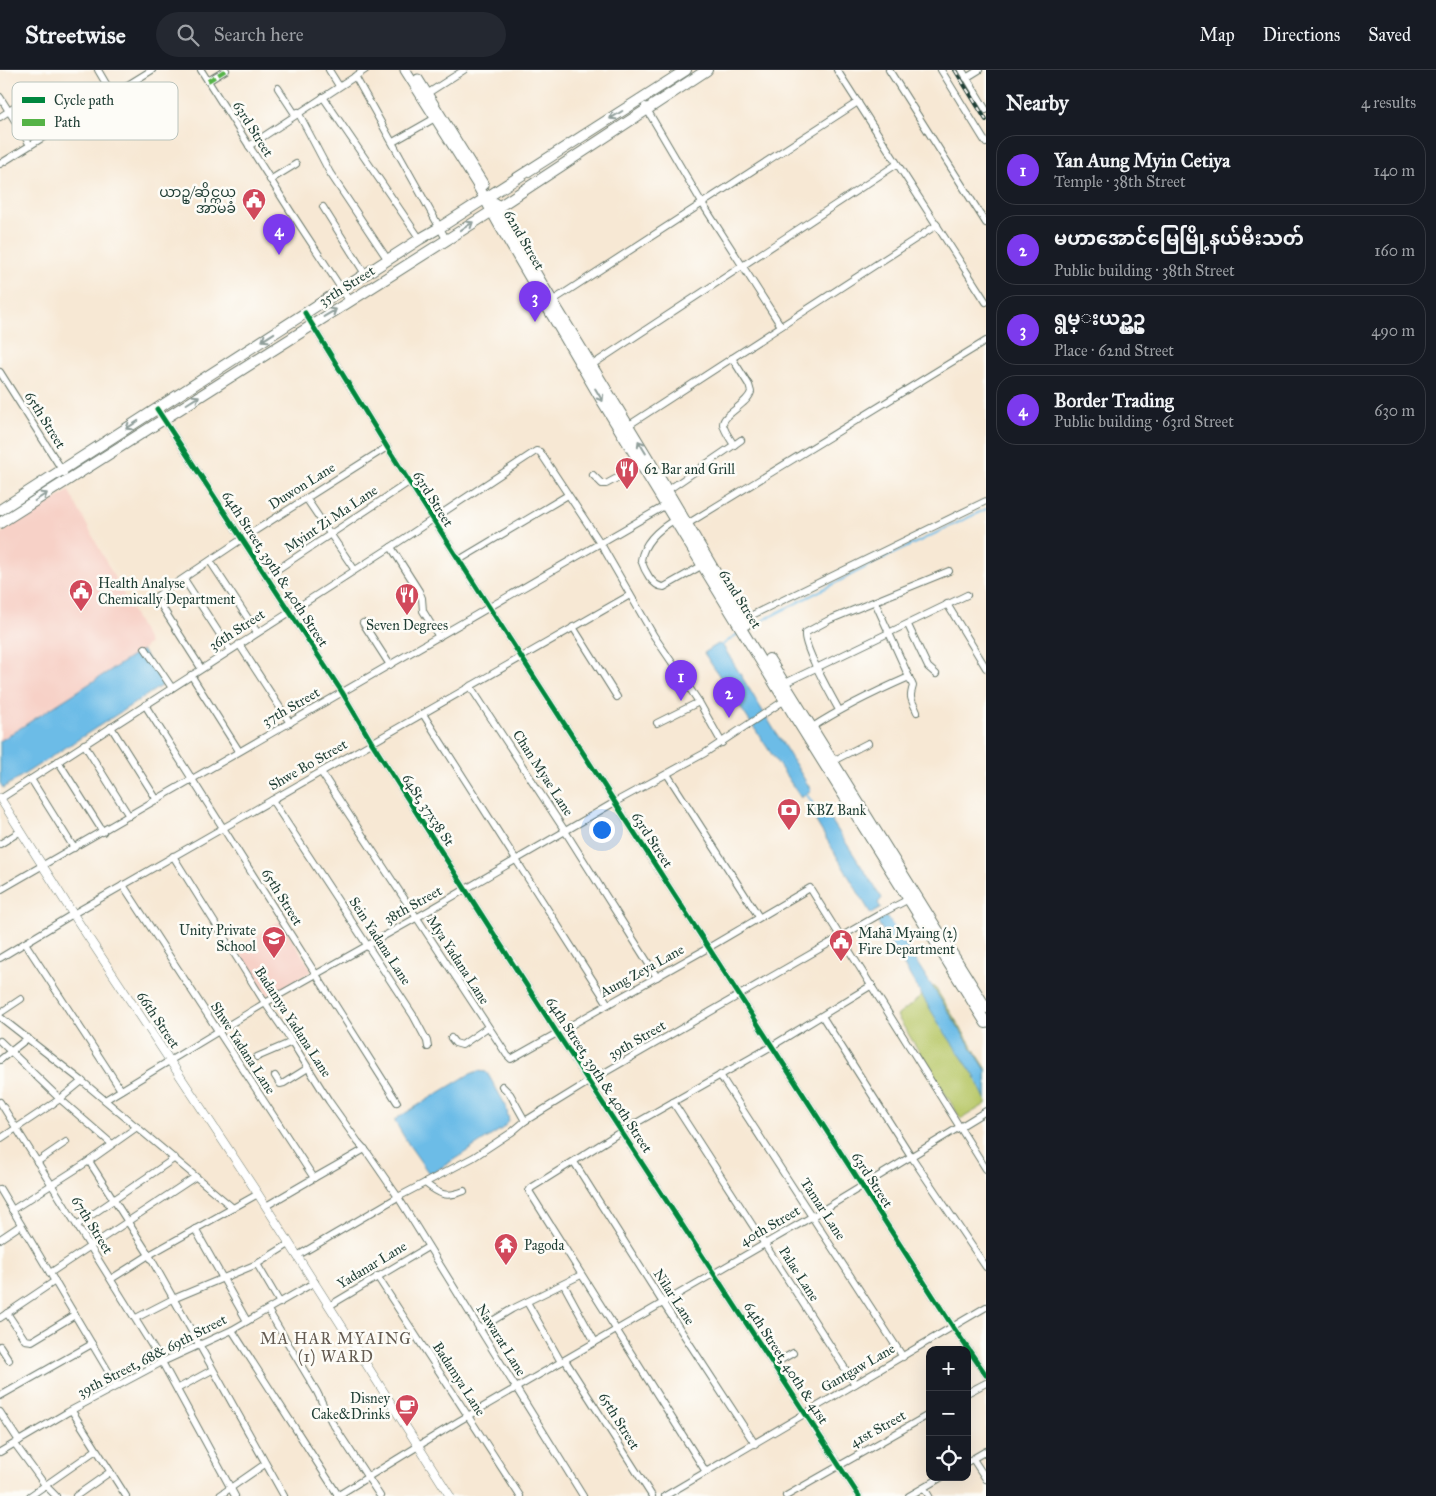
<!DOCTYPE html>
<html lang="en">
<head>
<meta charset="utf-8">
<style>
	:root { --surface:#171b24; --page:#242831; --text:#f1f3f6; --muted:#9ea1a6; --line:#363941; --accent:#7c3aed }
	body { margin:0; font-family:"IM FELL Great Primer","Noto Sans Myanmar",serif; background:var(--page); color:var(--text) }
	.controls { position:absolute; right:15px; bottom:15px; display:grid; overflow:hidden; border-radius:10px; box-shadow:0 5px 20px #0002 }
	.controls button { width:45px; height:45px; display:grid; place-items:center; padding:0; border:0; border-bottom:1px solid var(--line); background:var(--surface); color:var(--text); font:25px sans-serif }
	.you { position:absolute; left:601px; top:759px; width:18px; height:18px; margin:-12px; border:4px solid #fff; border-radius:50%; background:#1a73e8; box-shadow:0 0 0 8px #1a73e833 }
	.badge { display:grid; place-items:center; width:32px; height:32px; border-radius:50%; background:var(--accent); color:#fff; font-size:16px; font-weight:700 }
	.pin { position:absolute; translate:-50% -41px; filter:drop-shadow(0 1px 2px #0008) }
	.pin::after { content:''; position:absolute; top:26px; width:18px; height:15px; background:inherit; clip-path:polygon(0 0,100% 0,50% 100%) }
	.list { margin:0; padding:0; list-style:none }
	h2 { display:flex; justify-content:space-between; align-items:center; height:65px; margin:0; padding:0 20px; font-size:21px }
	h2 small { font-size:16px; font-weight:400; color:var(--muted) }
	.list li { display:grid; grid-template-columns:32px 1fr auto; gap:15px; align-items:center; box-sizing:border-box; height:70px; margin:0 10px 10px; padding:0 10px; border:1px solid var(--line); border-radius:20px }
	.list b { display:block; font-size:19px; white-space:nowrap }
	.list p { margin:0; font-size:16px; white-space:nowrap; color:var(--muted) }
	.list em { font-size:16px; font-style:normal; color:var(--muted) }
	.icon { flex:none; width:28px; height:28px; fill:none; stroke:currentColor; stroke-width:2; stroke-linecap:round; stroke-linejoin:round }
	.map { position:relative; flex:none; width:986px; height:1426px; overflow:hidden }
	header { display:flex; align-items:center; gap:30px; box-sizing:border-box; height:70px; padding:0 25px; background:var(--surface); border-bottom:1px solid var(--line) }
	header strong { font-size:24px }
	nav { display:flex; gap:28px; margin-inline-start:auto; font-size:18px }
	.search { width:350px; height:45px; background:var(--page); display:flex; align-items:center; gap:12px; box-sizing:border-box; padding:0 18px; border-radius:28px; color:var(--muted); font-size:19px }
	main { display:flex }
	aside { flex:1; background:var(--surface) }
	.map>svg:first-child { display:block }
	.built { fill:#f7d1c7 }
	.green { fill:#bac96c; stroke:#6c8350 }
	.water { fill:#6cbce7; stroke:#467c8e }
	.lines { fill:none; stroke-linecap:round; stroke-linejoin:round }
	.stream { stroke:#6cbce7; stroke-width:2 }
	.minor-casing { stroke:#6b796c; stroke-width:8 }
	.tertiary-casing { stroke:#6b796c; stroke-width:9 }
	.secondary-casing { stroke:#6b796c; stroke-width:11 }
	.primary-casing { stroke:#6b796c; stroke-width:12 }
	.minor { stroke:#fff; stroke-width:6 }
	.tertiary { stroke:#fff; stroke-width:8 }
	.secondary { stroke:#fff; stroke-width:9 }
	.primary { stroke:#fff; stroke-width:10 }
	.rail-casing { stroke:#1f3d34; stroke-width:4 }
	.rail { stroke:#fdfcf7; stroke-width:2; stroke-dasharray:5.5; stroke-linecap:butt }
	.quiet { stroke:#55b346; stroke-width:4; stroke-dasharray:8 4; stroke-linecap:butt }
	.cycleway-casing { stroke:#fdfcf7; stroke-width:8 }
	.cycleway { stroke:#00873e; stroke-width:5 }
	.oneway { stroke:#8f9e9a }
	.labels { text-anchor:middle; dominant-baseline:central; stroke-width:5; stroke-linejoin:round; paint-order:stroke }
	.street-label { font-size:14px; fill:#1f3d34; stroke:#fdfcf7 }
	.poi-label { font-size:14px; fill:#1f3d34; stroke:#fdfcf7; text-anchor:start }
	.quarter-label { font-size:16px; letter-spacing:1px; fill:#645b51; stroke:#fdfcf7 }
	.key { fill:#fdfcf7; stroke:#bac3bc; stroke-width:1 }
	.key-label { font-size:14px; fill:#1f3d34 }
</style>
</head>
<body>
<header>
<strong>Streetwise</strong>
<div class="search"><svg class="icon" aria-label="search" viewBox="0 0 24 24"><circle cx="10" cy="10" r="6"/><path d="M15 15l6 6"/></svg>Search here</div>
<nav><a>Map</a><a>Directions</a><a>Saved</a></nav>
</header>
<main>
<div class="map">
<svg width="986" height="1426" viewBox="0 0 986 1426">
	<rect width="100%" height="100%" fill="#fdfcf7"/>
	<filter id="ink" filterUnits="userSpaceOnUse"><feTurbulence type="fractalNoise" baseFrequency=".02" numOctaves="2"/><feDisplacementMap in="SourceGraphic" scale="10" xChannelSelector="R" yChannelSelector="G"/><feConvolveMatrix kernelMatrix="1 2 1 2 8 2 1 2 1" color-interpolation-filters="sRGB"/></filter>
	<filter id="wash" filterUnits="userSpaceOnUse"><feTurbulence type="fractalNoise" baseFrequency=".0096" numOctaves="4" result="noise"/><feDisplacementMap in="SourceGraphic" scale="20" xChannelSelector="R" yChannelSelector="G"/><feGaussianBlur stdDeviation="1.12" result="paint"/><feColorMatrix in="noise" values="0 0 0 0 0 0 0 0 0 0 0 0 0 0 0 0 0 1.4 0 .05"/><feComposite in="paint" operator="in"/></filter>
	<g filter="url(#wash)">
		<rect width="100%" height="100%" fill="#f7e8d4"/>
		<!-- built -->
		<g class="built">
			<path d="M69 421 149 573 142 580 0 671V464Z"/>
			<path d="M281 850 312 901 267 926 237 878Z"/>
		</g>
		<!-- green -->
		<path class="green" d="M934 916 986 998V1034L961 1049 897 946Z"/>
		<!-- water -->
		<g class="water">
			<path d="M718 574 723 576 811 720 801 728 704 583Z"/>
			<path d="M142 580 164 614 3 718 0 713V671Z"/>
			<path d="M821 739H824L882 828 878 833 881 838 871 844 814 748V744Z"/>
			<path d="M885 847 888 848 986 1000V1031L974 1005 941 957 877 851Z"/>
			<path d="M478 1001 486 1002 489 1006 506 1036 509 1051 503 1058 430 1105 409 1075 394 1050 468 1005Z"/>
		</g>
		<g class="lines">
			<!-- stream -->
			<g class="stream">
				<path d="M748 558 876 492 986 439"/>
				<path d="M721 576 739 563"/>
				<path d="M805 722 819 743"/>
			</g>
		</g>
	</g>
	<g filter="url(#ink)">
		<g class="lines">
			<!-- minor casing -->
			<g class="minor-casing">
				<g id="minor">
					<path d="M98 0 112 24"/>
					<path d="M201 0 291 142 350 232"/>
					<path d="M329 0 339 16"/>
					<path d="M837 0 986 232"/>
					<path d="M889 0 986 153"/>
					<path d="M941 0 986 73"/>
					<path d="M962 0 986 40"/>
					<path d="M355 6 446 169"/>
					<path d="M966 8 979 0"/>
					<path d="M208 11 226 0"/>
					<path d="M278 18 295 44"/>
					<path d="M425 25 464 0"/>
					<path d="M0 27 30 75"/>
					<path d="M323 27 420 169"/>
					<path d="M645 36 702 133 781 256"/>
					<path d="M298 42 330 103 388 190"/>
					<path d="M0 47 42 19"/>
					<path d="M393 72 437 47"/>
					<path d="M249 76 365 0"/>
					<path d="M0 94 152 0"/>
					<path d="M270 110 296 94"/>
					<path d="M323 137 365 204"/>
					<path d="M549 233 858 32"/>
					<path d="M305 243 387 377 489 537 953 1257 986 1305"/>
					<path d="M589 297 897 94"/>
					<path d="M0 302 64 403"/>
					<path d="M157 339 342 622 372 673 557 963 859 1426"/>
					<path d="M626 357 937 155"/>
					<path d="M734 375 741 370"/>
					<path d="M593 405 602 414H606L641 395"/>
					<path d="M665 422 734 375C731 370 724 361 723 354 723 344 747 335 751 322L749 315 732 288"/>
					<path d="M306 428 354 499"/>
					<path d="M676 449C660 458 644 471 641 490 644 499 652 517 664 517L703 495"/>
					<path d="M684 456 986 271"/>
					<path d="M391 477 419 521 422 528 423 541 439 567"/>
					<path d="M459 490 568 425"/>
					<path d="M210 491 257 562"/>
					<path d="M266 507 409 412"/>
					<path d="M184 509 230 580"/>
					<path d="M875 532 913 616C909 629 911 628 917 642"/>
					<path d="M947 534 986 598"/>
					<path d="M744 549 986 431"/>
					<path d="M363 553 390 595"/>
					<path d="M908 555 928 597 936 604"/>
					<path d="M573 557 617 627"/>
					<path d="M239 574 290 653"/>
					<path d="M145 578 172 618"/>
					<path d="M201 598 157 529V526L242 469 387 377"/>
					<path d="M191 605 239 681"/>
					<path d="M783 614 967 525"/>
					<path d="M470 616 565 761 657 907"/>
					<path d="M145 635 397 1032"/>
					<path d="M839 640C831 625 803 577 805 563L829 550 949 501"/>
					<path d="M423 644 608 934"/>
					<path d="M657 653 699 632"/>
					<path d="M111 657 157 730"/>
					<path d="M811 658C843 637 875 622 909 607"/>
					<path d="M84 674 129 746"/>
					<path d="M58 691 103 762"/>
					<path d="M831 692 868 673"/>
					<path d="M321 702 507 985 511 989 708 878 810 818 986 1099"/>
					<path d="M667 704 759 847"/>
					<path d="M31 709 74 778"/>
					<path d="M0 729 391 477 536 381 540 382 601 474 654 566 699 632 722 673"/>
					<path d="M272 730 413 945 427 971 428 977"/>
					<path d="M0 774 21 761"/>
					<path d="M173 786 265 933 292 972 329 1031 358 1072 367 1082 398 1127 583 1426"/>
					<path d="M123 815 314 1108 266 1136"/>
					<path d="M0 820 668 434"/>
					<path d="M25 873 121 1020"/>
					<path d="M0 888 73 844 630 525"/>
					<path d="M0 943 21 929"/>
					<path d="M822 946 911 1086 986 1197"/>
					<path d="M0 947 82 1011 233 1138"/>
					<path d="M451 968 455 973 462 975 488 957"/>
					<path d="M0 971 60 1029 112 1074"/>
					<path d="M257 987 292 972"/>
					<path d="M0 990 28 968"/>
					<path d="M720 1005 903 1287"/>
					<path d="M275 1006 280 1014 284 1013 308 998"/>
					<path d="M502 1016 510 1024 525 1051"/>
					<path d="M105 1030 265 933 416 848 615 732 705 683 785 630"/>
					<path d="M0 1032 162 1292 235 1426"/>
					<path d="M673 1032 855 1314"/>
					<path d="M0 1069 60 1029 82 1011"/>
					<path d="M89 1091 149 1185 284 1426"/>
					<path d="M37 1092 66 1072"/>
					<path d="M574 1092 663 1233 755 1374"/>
					<path d="M314 1108 365 1079"/>
					<path d="M425 1113C440 1125 446 1128 464 1121"/>
					<path d="M0 1119 117 1316"/>
					<path d="M12 1140 89 1091 137 1057"/>
					<path d="M77 1155 175 1088"/>
					<path d="M195 1159 247 1251"/>
					<path d="M0 1169 21 1155"/>
					<path d="M297 1186 398 1127 474 1087 512 1062 525 1051 590 1011 882 843 911 828"/>
					<path d="M257 1194 280 1233"/>
					<path d="M50 1203 195 1107"/>
					<path d="M377 1206 520 1426"/>
					<path d="M111 1209 149 1185 258 1124"/>
					<path d="M564 1215 595 1272"/>
					<path d="M527 1232 561 1292"/>
					<path d="M329 1236 428 1177"/>
					<path d="M268 1240 317 1322 331 1351 380 1426"/>
					<path d="M7 1243 25 1270 32 1271 75 1245"/>
					<path d="M0 1248 55 1211"/>
					<path d="M136 1248 173 1229 257 1194 289 1174"/>
					<path d="M479 1259 512 1239 581 1205"/>
					<path d="M232 1260 338 1425"/>
					<path d="M0 1276 9 1290"/>
					<path d="M565 1290 652 1426"/>
					<path d="M774 1294 793 1283"/>
					<path d="M177 1319 212 1300"/>
					<path d="M967 1323 986 1313"/>
					<path d="M0 1326 92 1274"/>
					<path d="M72 1341 126 1426"/>
					<path d="M0 1342 19 1371"/>
					<path d="M15 1374 45 1415 56 1426"/>
					<path d="M0 1382 68 1342 162 1292 232 1260 315 1212"/>
					<path d="M973 1389 986 1409"/>
					<path d="M967 1392 986 1381"/>
					<path d="M706 1402 529 1121 531 1118 622 1061 772 976 872 915"/>
					<path d="M924 1418 929 1426"/>
					<path d="M30 1426 96 1380"/>
					<path d="M76 1426 110 1402"/>
					<path d="M219 1426 265 1394"/>
					<path d="M337 1426 459 1351 813 1146 986 1041"/>
					<path d="M665 1426 986 1237"/>
					<path d="M786 1426 930 1344"/>
					<path d="M909 1426 942 1407"/>
				</g>
			</g>
			<!-- tertiary casing -->
			<g class="tertiary-casing">
				<path id="tertiary" d="M0 728 73 844 258 1124 450 1426"/>
			</g>
			<!-- secondary casing -->
			<g class="secondary-casing">
				<g id="secondary">
					<path d="M405 0 478 116"/>
					<path d="M418 9 484 115"/>
				</g>
			</g>
			<!-- primary casing -->
			<g class="primary-casing">
				<g id="primary">
					<path d="M478 116 500 156 601 329 798 652 986 953"/>
					<path d="M495 133 542 214 649 390 746 554"/>
					<path d="M0 440 420 169 439 158 686 0"/>
					<path d="M0 453 497 138 707 0"/>
					<path d="M769 589 986 938"/>
				</g>
			</g>
			<!-- minor -->
			<use href="#minor" class="minor"/>
			<!-- tertiary -->
			<use href="#tertiary" class="tertiary"/>
			<!-- secondary -->
			<use href="#secondary" class="secondary"/>
			<!-- primary -->
			<use href="#primary" class="primary"/>
			<!-- rail casing -->
			<g class="rail-casing">
				<path id="rail" d="M955 0 986 50"/>
			</g>
			<!-- rail -->
			<use href="#rail" class="rail"/>
			<!-- quiet -->
			<path class="quiet" d="M208 11 226 0"/>
			<!-- cycleway casing -->
			<g class="cycleway-casing">
				<g id="cycleway">
					<path d="M305 243 387 377 489 537 953 1257 986 1305"/>
					<path d="M157 339 342 622 372 673 557 963 859 1426"/>
				</g>
			</g>
			<!-- cycleway -->
			<use href="#cycleway" class="cycleway"/>
		</g>
		<!-- one-way arrows -->
		<defs><path id="oneway-shaft" d="M-6 0H5M1.5-3L5.5 0L1.5 3" fill="none" stroke-width="1.6" stroke-linecap="round" stroke-linejoin="round" transform="scale(1.25)"/></defs>
		<g class="oneway">
			<use href="#oneway-shaft" transform="translate(616 45) rotate(148)"/>
			<use href="#oneway-shaft" transform="translate(467 156) rotate(-33)"/>
			<use href="#oneway-shaft" transform="translate(330 243) rotate(-31)"/>
			<use href="#oneway-shaft" transform="translate(268 267) rotate(147)"/>
			<use href="#oneway-shaft" transform="translate(599 325) rotate(59)"/>
			<use href="#oneway-shaft" transform="translate(193 330) rotate(-32)"/>
			<use href="#oneway-shaft" transform="translate(132 355) rotate(147)"/>
			<use href="#oneway-shaft" transform="translate(642 377) rotate(-121)"/>
			<use href="#oneway-shaft" transform="translate(41 427) rotate(-32)"/>
		</g>
	</g>
	<!-- icons -->
	<defs>
		<g id="civic-pin" transform="scale(1.25)"><path d="M0 17L-7.5 6A9.5 9.5 0 1 1 7.5 6Z" fill="#d1495b" stroke="#fdfcf7"/><path d="M-.6-6.5H3V-4.5H.6V-3L4-1V1h2V6H-6V1h2V-1L-.6-3ZM-1.2 2.5V6h2.4V2.5Z" fill="#fff"/></g>
		<g id="restaurant-pin" transform="scale(1.25)"><path d="M0 17L-7.5 6A9.5 9.5 0 1 1 7.5 6Z" fill="#d1495b" stroke="#fdfcf7"/><path d="M-5-6h1v4h1v-4h1v4h1v-4h1v5L-1.5 .5V6h-2V.5L-5-1ZM5-6V6H3V1.5H1.5Q1.5-4 5-6Z" fill="#fff"/></g>
		<g id="bank-pin" transform="scale(1.25)"><path d="M0 17L-7.5 6A9.5 9.5 0 1 1 7.5 6Z" fill="#d1495b" stroke="#fdfcf7"/><path d="M-6-4H6V4H-6ZM0-2.3a2.3 2.3 0 1 0 0 4.6a2.3 2.3 0 1 0 0-4.6Z" fill="#fff"/></g>
		<g id="school-pin" transform="scale(1.25)"><path d="M0 17L-7.5 6A9.5 9.5 0 1 1 7.5 6Z" fill="#d1495b" stroke="#fdfcf7"/><path d="M0-5L7-2L0 1L-7-2ZM-4 1L0 2.5L4 1V4Q0 6-4 4Z" fill="#fff"/></g>
		<g id="temple-pin" transform="scale(1.25)"><path d="M0 17L-7.5 6A9.5 9.5 0 1 1 7.5 6Z" fill="#d1495b" stroke="#fdfcf7"/><path d="M0-6L5-2H3V0L6.5 2.5H4V6H1.5V3h-3V6H-4V2.5H-6.5L-3 0V-2H-5Z" fill="#fff"/></g>
		<g id="cafe-pin" transform="scale(1.25)"><path d="M0 17L-7.5 6A9.5 9.5 0 1 1 7.5 6Z" fill="#d1495b" stroke="#fdfcf7"/><path d="M-5.5-4.5H6V0H3Q3 3.5 0 3.5H-2.5Q-5.5 3.5-5.5 0ZM3-3.2v2h1.7v-2ZM-6 4.5H4V6H-6Z" fill="#fff"/></g>
	</defs>
	<g fill-rule="evenodd">
		<use href="#civic-pin" x="254" y="130"/>
		<use href="#restaurant-pin" x="627" y="399"/>
		<use href="#civic-pin" x="81" y="521"/>
		<use href="#restaurant-pin" x="407" y="525"/>
		<use href="#bank-pin" x="789" y="740"/>
		<use href="#school-pin" x="274" y="868"/>
		<use href="#civic-pin" x="841" y="871"/>
		<use href="#temple-pin" x="506" y="1175"/>
		<use href="#cafe-pin" x="407" y="1336"/>
	</g>
	<g class="labels">
		<!-- street labels -->
		<g class="street-label">
			<text transform="translate(253 59) rotate(58)">63rd Street</text>
			<text transform="translate(524 170) rotate(60)">62nd Street</text>
			<text transform="translate(347 216) rotate(-32)">35th Street</text>
			<text transform="translate(45 350) rotate(58)">65th Street</text>
			<text transform="translate(302 416) rotate(-32)">Duwon Lane</text>
			<text transform="translate(433 429) rotate(58)">63rd Street</text>
			<text transform="translate(331 449) rotate(-34)">Myint Zi Ma Lane</text>
			<text transform="translate(275 499) rotate(57)">64th Street, 39th &amp; 40th Street</text>
			<text transform="translate(740 529) rotate(58)">62nd Street</text>
			<text transform="translate(237 560) rotate(-33)">36th Street</text>
			<text transform="translate(291 637) rotate(-30)">37th Street</text>
			<text transform="translate(308 695) rotate(-30)">Shwe Bo Street</text>
			<text transform="translate(543 703) rotate(57)">Chan Myae Lane</text>
			<text transform="translate(428 740) rotate(57)">64St, 37x38 St</text>
			<text transform="translate(652 770) rotate(57)">63rd Street</text>
			<text transform="translate(282 827) rotate(58)">65th Street</text>
			<text transform="translate(413 835) rotate(-29)">38th Street</text>
			<text transform="translate(380 871) rotate(57)">Sein Yadana Lane</text>
			<text transform="translate(458 890) rotate(57)">Mya Yadana Lane</text>
			<text transform="translate(642 901) rotate(-29)">Aung Zeya Lane</text>
			<text transform="translate(158 950) rotate(56)">66th Street</text>
			<text transform="translate(293 952) rotate(57)">Badamya Yadana Lane</text>
			<text transform="translate(637 970) rotate(-30)">39th Street</text>
			<text transform="translate(243 978) rotate(57)">Shwe Yadana Lane</text>
			<text transform="translate(599 1005) rotate(57)">64th Street, 39th &amp; 40th Street</text>
			<text transform="translate(872 1110) rotate(57)">63rd Street</text>
			<text transform="translate(823 1139) rotate(57)">Tamar Lane</text>
			<text transform="translate(92 1155) rotate(58)">67th Street</text>
			<text transform="translate(770 1156) rotate(-30)">40th Street</text>
			<text transform="translate(372 1195) rotate(-31)">Yadanar Lane</text>
			<text transform="translate(799 1204) rotate(57)">Palae Lane</text>
			<text transform="translate(674 1227) rotate(57)">Nilar Lane</text>
			<text transform="translate(501 1270) rotate(58)">Nawarat Lane</text>
			<text transform="translate(152 1286) rotate(-27)">39th Street, 68&amp; 69th Street</text>
			<text transform="translate(786 1293) rotate(57)">64th Street, 40th &amp; 41st</text>
			<text transform="translate(858 1298) rotate(-30)">Gantgaw Lane</text>
			<text transform="translate(459 1309) rotate(57)">Badamya Lane</text>
			<text transform="translate(619 1351) rotate(58)">65th Street</text>
			<text transform="translate(878 1359) rotate(-29)">41st Street</text>
		</g>
		<!-- poi labels -->
		<g class="poi-label">
			<text x="236" y="122" text-anchor="end">ယာဥ္/ဆိုင္ကယ္<tspan x="236" dy="16">အာမခံ</tspan></text>
			<text x="644" y="399">62 Bar and Grill</text>
			<text x="98" y="513">Health Analyse<tspan x="98" dy="16">Chemically Department</tspan></text>
			<text x="407" y="555" text-anchor="middle">Seven Degrees</text>
			<text x="806" y="740">KBZ Bank</text>
			<text x="256" y="860" text-anchor="end">Unity Private<tspan x="256" dy="16">School</tspan></text>
			<text x="858" y="863">Mahā Myaing (2)<tspan x="858" dy="16">Fire Department</tspan></text>
			<text x="524" y="1175">Pagoda</text>
			<text x="390" y="1328" text-anchor="end">Disney<tspan x="390" dy="16">Cake&amp;Drinks</tspan></text>
		</g>
		<!-- quarter labels -->
		<g class="quarter-label">
			<text x="336" y="1268">MA HAR MYAING<tspan x="336" dy="18">(1) WARD</tspan></text>
		</g>
	</g>
	<!-- legend -->
	<rect x="12" y="12" width="166" height="58" rx="8" class="key"/>
	<rect x="22" y="27" width="23" height="6" fill="#00873e"/>
	<rect x="22" y="49" width="23" height="7" fill="#55b346"/>
	<g class="key-label">
		<text x="54" y="35">Cycle path</text>
		<text x="54" y="57">Path</text>
	</g>
</svg>
<div class="controls">
<button>+</button>
<button>−</button>
<button><svg class="icon" aria-label="locate" viewBox="0 0 24 24"><circle cx="12" cy="12" r="6"/><path d="M12 2v4M12 18v4M2 12h4M18 12h4"/></svg></button>
</div>
<div class="you"></div>
<div class="pin badge" style="left:681px;top:631px">1</div>
<div class="pin badge" style="left:729px;top:648px">2</div>
<div class="pin badge" style="left:535px;top:252px">3</div>
<div class="pin badge" style="left:279px;top:185px">4</div>
</div>
<aside>
<h2>Nearby<small>4 results</small></h2>
<ul class="list">
<li><span class="badge">1</span><div><b>Yan Aung Myin Cetiya</b><p>Temple · 38th Street</p></div><em>140 m</em></li>
<li><span class="badge">2</span><div><b>မဟာအောင်မြေမြို့နယ်မီးသတ်</b><p>Public building · 38th Street</p></div><em>160 m</em></li>
<li><span class="badge">3</span><div><b>ရွမ္းယဥ္ယဥ္</b><p>Place · 62nd Street</p></div><em>490 m</em></li>
<li><span class="badge">4</span><div><b>Border Trading</b><p>Public building · 63rd Street</p></div><em>630 m</em></li>
</ul>
</aside>
</main>
</body>
</html>
